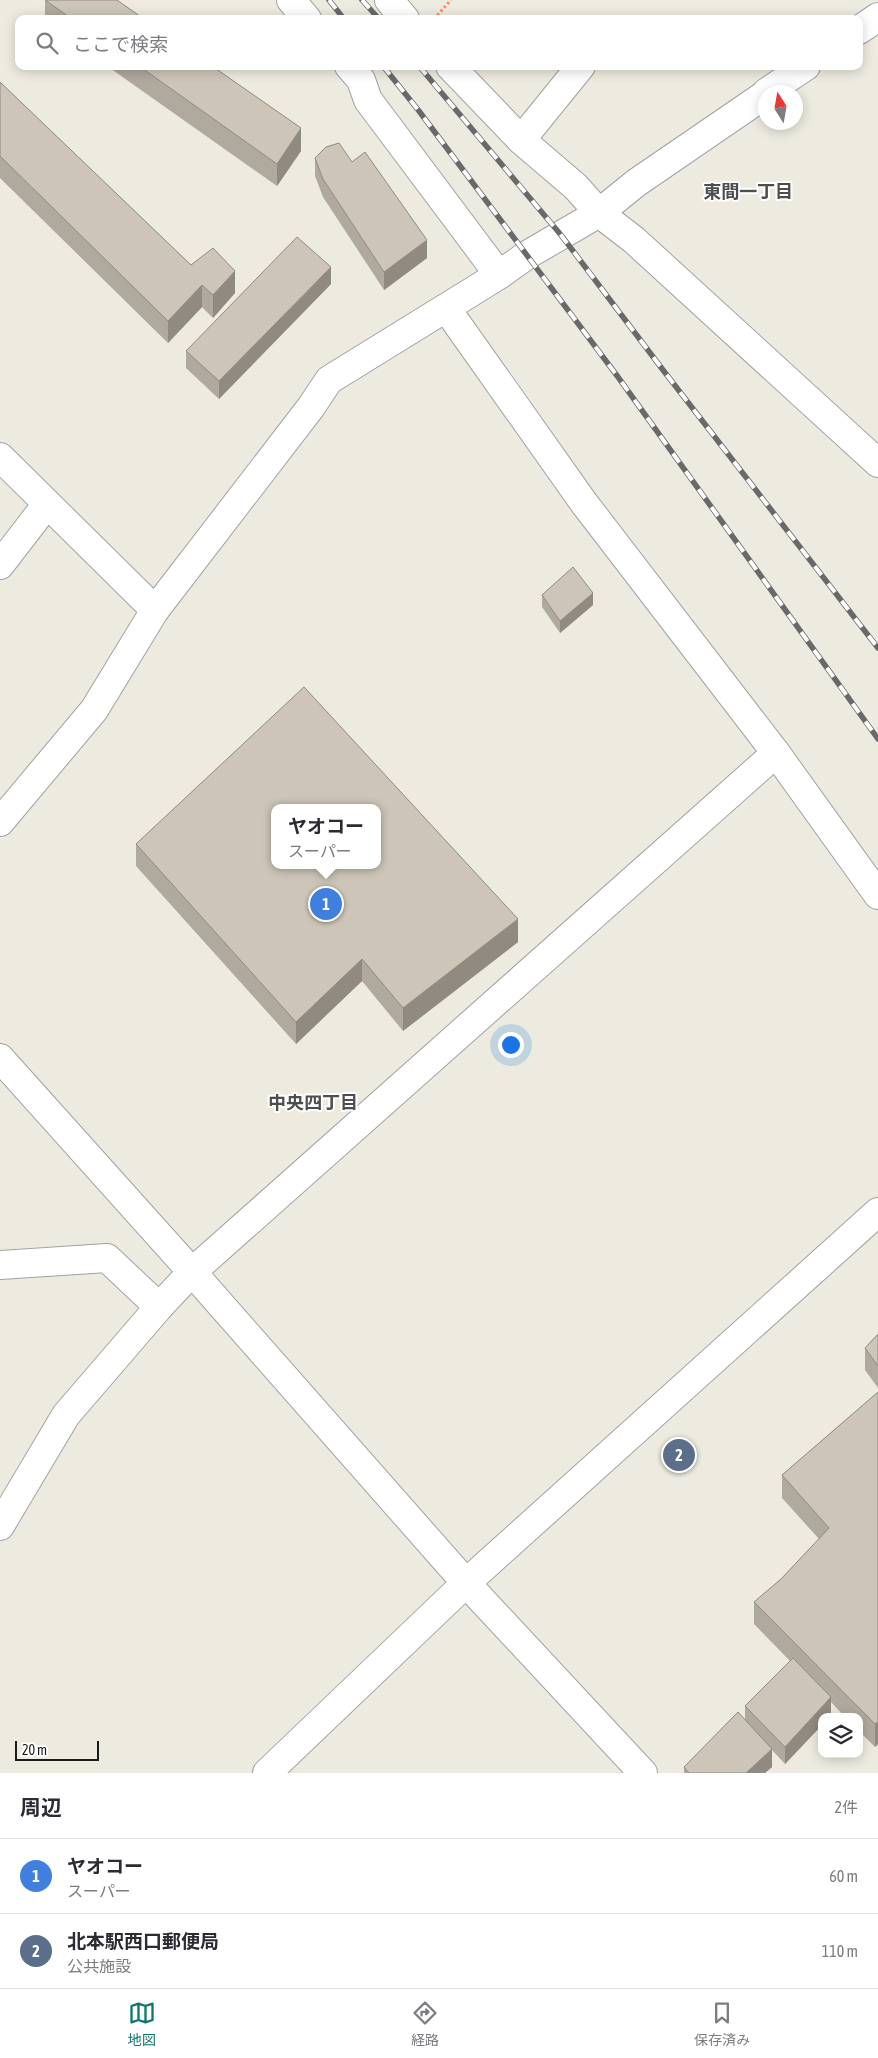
<!DOCTYPE html>
<html lang="ja">
<head>
<meta charset="utf-8">
<style>
	:root { --surface:#fff; --page:#f2f2f3; --text:#2b2b33; --muted:#7c7c81; --line:#e1e1e2; --accent:#0f766e }
	body { margin:0; font-family:"Asap Condensed","Noto Sans JP",sans-serif; background:var(--page); color:var(--text) }
	.controls { position:absolute; right:15px; bottom:15px; display:grid; overflow:hidden; border-radius:10px; box-shadow:0 2px 12px #0003 }
	.controls button { width:45px; height:45px; display:grid; place-items:center; padding:0; border:0; border-bottom:1px solid var(--line); background:var(--surface); color:var(--text); font:25px sans-serif }
	.compass { position:absolute; left:758px; top:85px; width:45px; height:45px; border-radius:50%; background:var(--surface); box-shadow:0 2px 12px #0003; rotate:349deg }
	.scale { position:absolute; left:15px; bottom:12px; width:84px; box-sizing:border-box; padding-left:5px; border:2px solid #1b1b1b; border-top:0; font-size:14px; line-height:18px; white-space:nowrap; color:#1b1b1b; -webkit-text-stroke:4px #fff; paint-order:stroke }
	.you { position:absolute; left:510px; top:1044px; width:18px; height:18px; margin:-12px; border:4px solid #fff; border-radius:50%; background:#1a73e8; box-shadow:0 0 0 8px #1a73e833 }
	.badge { display:grid; place-items:center; width:32px; height:32px; border-radius:50%; background:var(--accent); color:#fff; font-size:16px; font-weight:700 }
	.pin { position:absolute; translate:-50% -50%; border:2px solid #fff; box-shadow:0 1px 5px #0006 }
	.popup { position:absolute; left:271px; top:804px; width:110px; height:65px; box-sizing:border-box; display:grid; place-content:center; border-radius:10px; background:var(--surface); filter:drop-shadow(0 1px 4px #0005); font-size:16px; white-space:nowrap; color:var(--muted) }
	.popup b { font-size:19px; color:var(--text) }
	.popup::after { content:''; position:absolute; left:50%; top:100%; margin-left:-10px; border:10px solid transparent; border-top-color:var(--surface) }
	.list { margin:0; padding:0; list-style:none }
	h2 { display:flex; justify-content:space-between; align-items:center; height:65px; margin:0; padding:0 20px; font-size:21px }
	h2 small { font-size:16px; font-weight:400; color:var(--muted) }
	.list li { display:grid; grid-template-columns:32px 1fr auto; gap:15px; align-items:center; box-sizing:border-box; height:75px; padding:0 20px; border-top:1px solid var(--line) }
	.list b { display:block; font-size:19px; white-space:nowrap }
	.list p { margin:0; font-size:16px; white-space:nowrap; color:var(--muted) }
	.list em { font-size:16px; font-style:normal; color:var(--muted) }
	.icon { flex:none; width:28px; height:28px; fill:none; stroke:currentColor; stroke-width:2; stroke-linecap:round; stroke-linejoin:round }
	.map { position:relative; flex:none; width:878px; height:1773px; overflow:hidden }
	.search { position:absolute; background:var(--surface); box-shadow:0 2px 12px #0003; left:15px; right:15px; top:15px; height:55px; display:flex; align-items:center; gap:12px; box-sizing:border-box; padding:0 18px; border-radius:10px; color:var(--muted); font-size:19px }
	.sheet { height:215px; background:var(--surface) }
	nav { display:flex; justify-content:space-around; align-items:center; box-sizing:border-box; height:70px; border-top:1px solid var(--line); background:var(--surface); font-size:14px; color:var(--muted) }
	nav a { display:grid; justify-items:center; gap:2px }
	nav .on { color:var(--accent) }
	.map>svg:first-child { display:block }
	.lines { fill:none; stroke-linecap:round; stroke-linejoin:round }
	.minor-casing { stroke:#a2a2a2; stroke-width:30 }
	.path { stroke:#ff8a5f; stroke-width:3; stroke-dasharray:2.5 2.5; stroke-linecap:butt }
	.minor { stroke:#fff; stroke-width:28 }
	.rail-casing { stroke:#696969; stroke-width:5.5 }
	.rail { stroke:#fff; stroke-width:4; stroke-dasharray:11; stroke-linecap:butt }
	.wall { fill:#b0a99e }
	.shaded-wall { fill:#908a81 }
	.building { fill:#cdc5b8; stroke:#908a81; fill-rule:evenodd }
	.labels { text-anchor:middle; dominant-baseline:central; stroke-width:4; stroke-linejoin:round; paint-order:stroke }
	.neighbourhood-label { font-size:18px; font-weight:bold; fill:#4e4e4e; stroke:#fff }
</style>
</head>
<body>
<div class="map">
<svg width="878" height="1773" viewBox="0 0 878 1773">
	<rect width="100%" height="100%" fill="#edebdf"/>
	<g class="lines">
		<!-- minor casing -->
		<g class="minor-casing">
			<g id="minor">
				<path d="M291 0 307 19"/>
				<path d="M389 0 405 19"/>
				<path d="M859 30 878 17"/>
				<path d="M349 66 361 80 368 100 499 275"/>
				<path d="M450 66 521 140 576 187 599 213 634 240 878 463"/>
				<path d="M767 92 806 66"/>
				<path d="M521 140 581 66"/>
				<path d="M446 308 584 503 776 753 878 895"/>
				<path d="M0 457 155 610"/>
				<path d="M0 565 47 504"/>
				<path d="M0 822 94 710 155 610 311 407 329 380 499 275 527 255 599 213 636 183 766 94"/>
				<path d="M0 1058 192 1272 466 1583 643 1773"/>
				<path d="M0 1265 107 1258 159 1307"/>
				<path d="M0 1526 66 1415 159 1307 192 1272 776 753"/>
				<path d="M267 1773 466 1583 878 1212"/>
			</g>
		</g>
		<!-- path -->
		<path class="path" d="M434 19 451 0"/>
		<!-- minor -->
		<use href="#minor" class="minor"/>
		<!-- rail casing -->
		<g class="rail-casing">
			<g id="rail">
				<path d="M329 0 344 19"/>
				<path d="M362 0 379 19"/>
				<path d="M383 66 419 111 618 377 878 739"/>
				<path d="M419 66 561 235 663 370 878 648"/>
			</g>
		</g>
		<!-- rail -->
		<use href="#rail" class="rail"/>
	</g>
	<!-- wall -->
	<g class="wall">
		<path d="M45 0 144 19H45Z"/>
		<path d="M107 66H212L301 151 277 186Z"/>
		<path d="M0 82 191 265 235 293 213 318 202 307 168 343 0 178Z"/>
		<path d="M315 158 352 162 427 258 384 290 323 197 315 176Z"/>
		<path d="M331 284 219 399 186 368V351Z"/>
		<path d="M542 595 593 605 560 633 542 607Z"/>
		<path d="M136 844 518 942 403 1031 362 981 296 1044 136 866Z"/>
		<path d="M878 1334V1388L865 1370V1348Z"/>
		<path d="M878 1392V1744L875 1747 859 1731V1717H845L831 1702V1715L822 1717V1725L785 1764 772 1750V1767L765 1773H684V1767L745 1721V1706L790 1661 754 1624V1602L781 1579 819 1539 782 1498V1475Z"/>
	</g>
	<!-- shaded-wall -->
	<g class="shaded-wall">
		<path d="M301 128V151L277 186V164Z"/>
		<path d="M427 240V258L384 290V272Z"/>
		<path d="M331 267V284L219 399V381Z"/>
		<path d="M235 271V293L213 318V295Z"/>
		<path d="M202 285V307L168 343V321Z"/>
		<path d="M593 593V605L560 633V621Z"/>
		<path d="M518 919V942L403 1031V1008Z"/>
		<path d="M362 959V981L296 1044V1022Z"/>
		<path d="M831 1697V1715L829 1717H822V1725L785 1764V1747Z"/>
		<path d="M878 1722V1744L875 1747V1724Z"/>
		<path d="M772 1749V1767L765 1773H746Z"/>
	</g>
	<!-- building -->
	<g class="building">
		<path d="M45 0H117L144 19H72Z"/>
		<path d="M139 66H212L301 128 277 164Z"/>
		<path d="M0 82 191 265 213 248 235 271 213 295 202 285 168 321 0 156Z"/>
		<path d="M339 143 352 162 365 152 427 240 384 272 323 179 315 158 326 147Z"/>
		<path d="M297 237 331 267 219 381 186 351Z"/>
		<path d="M573 567 593 593 560 621 542 595Z"/>
		<path d="M304 687 518 919 403 1008 362 959 296 1022 136 844ZM275 808H377V865H275Z"/>
		<path d="M878 1334V1366L865 1348Z"/>
		<path d="M878 1392V1722L875 1724 754 1602 781 1579 829 1528 782 1475Z"/>
		<path d="M793 1658 831 1697 785 1747 745 1706Z"/>
		<path d="M738 1712 772 1749 746 1773H689L684 1767Z"/>
	</g>
	<g class="labels">
		<!-- neighbourhood labels -->
		<g class="neighbourhood-label">
			<text x="748" y="191">東間一丁目</text>
			<text x="313" y="1102">中央四丁目</text>
		</g>
	</g>
</svg>
<div class="controls">
<button><svg class="icon" aria-label="layers" viewBox="0 0 24 24"><path d="M12 4l9 5-9 5-9-5zM3 14l9 5 9-5"/></svg></button>
</div>
<svg class="compass" viewBox="-18 -18 36 36"><path d="M0-13l5 13h-10z" fill="#e53935"/><path d="M0 13l5-13h-10z" fill="#7c7c81"/></svg>
<div class="scale">20 m</div>
<div class="you"></div>
<div class="pin badge" style="left:326px;top:904px;background:#3f7fe0">1</div>
<div class="popup"><b>ヤオコー</b>スーパー</div>
<div class="pin badge" style="left:679px;top:1455px;background:#5c6f8a">2</div>
<div class="search"><svg class="icon" aria-label="search" viewBox="0 0 24 24"><circle cx="10" cy="10" r="6"/><path d="M15 15l6 6"/></svg>ここで検索</div>
</div>
<section class="sheet">
<h2>周辺<small>2件</small></h2>
<ul class="list">
<li><span class="badge" style="background:#3f7fe0">1</span><div><b>ヤオコー</b><p>スーパー</p></div><em>60 m</em></li>
<li><span class="badge" style="background:#5c6f8a">2</span><div><b>北本駅西口郵便局</b><p>公共施設</p></div><em>110 m</em></li>
</ul>
</section>
<nav>
<a class="on"><svg class="icon" aria-label="map" viewBox="0 0 24 24"><path d="M3 6l6-2 6 2 6-2v14l-6 2-6-2-6 2zM9 4v14M15 6v14"/></svg>地図</a>
<a><svg class="icon" aria-label="directions" viewBox="0 0 24 24"><path d="M12 3l9 9-9 9-9-9zM9 14v-3h6M13 9l2 2-2 2"/></svg>経路</a>
<a><svg class="icon" aria-label="saved" viewBox="0 0 24 24"><path d="M7 4h10v16l-5-4-5 4z"/></svg>保存済み</a>
</nav>
</body>
</html>
